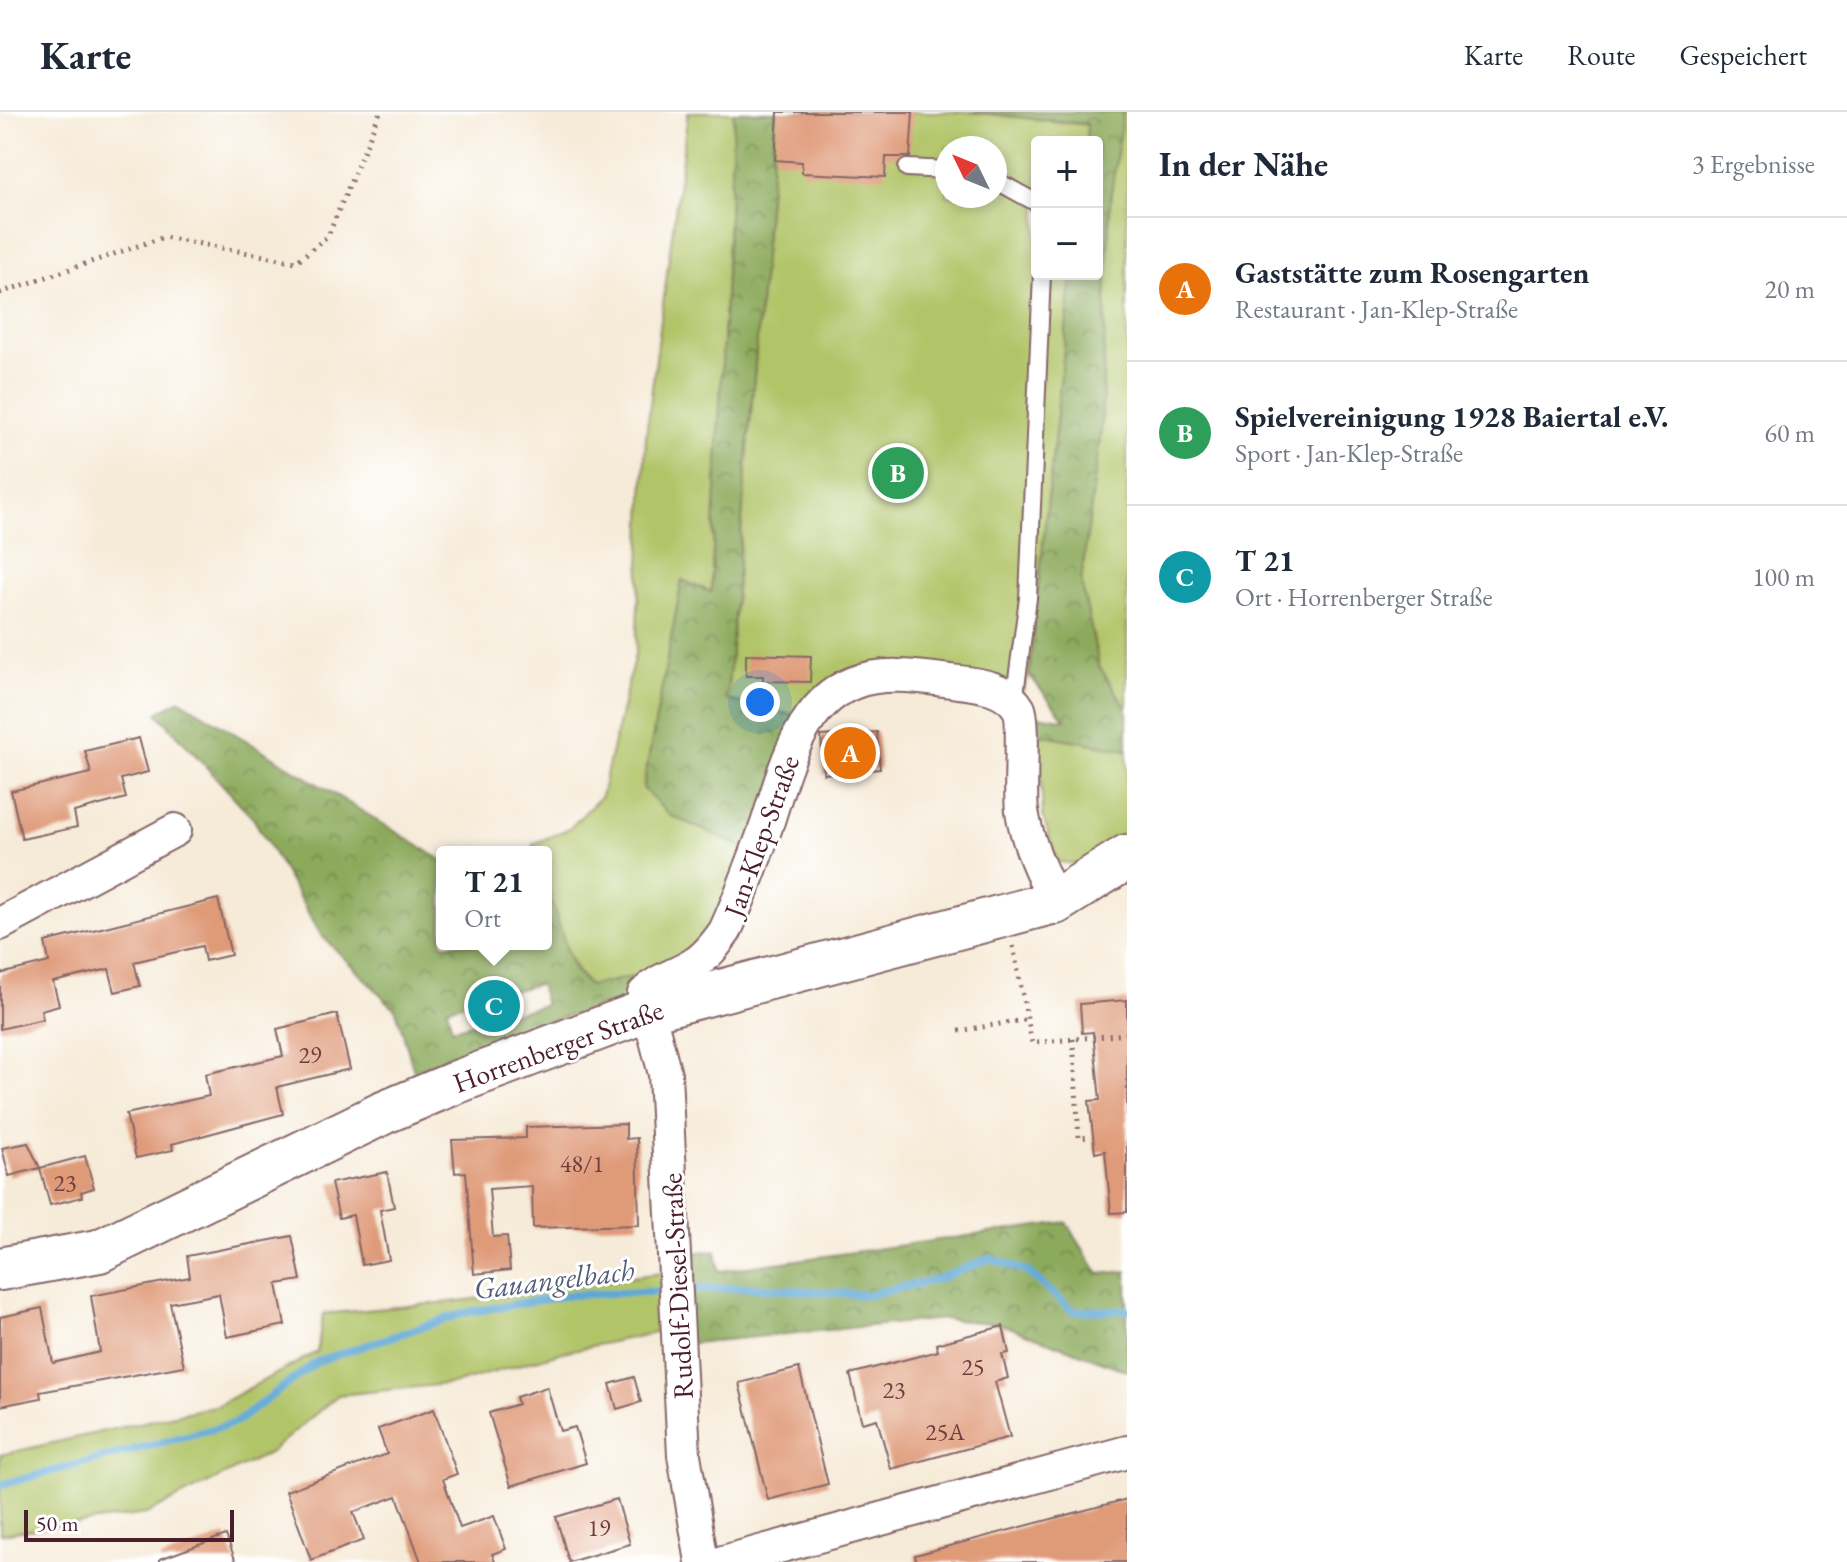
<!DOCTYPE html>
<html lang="de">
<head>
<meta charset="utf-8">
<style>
	:root { --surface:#fff; --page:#f2f2f3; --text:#1f2937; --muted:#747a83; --line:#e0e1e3; --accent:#111827 }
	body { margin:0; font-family:"EB Garamond",serif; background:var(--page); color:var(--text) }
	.controls { position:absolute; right:24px; top:24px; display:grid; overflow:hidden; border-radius:8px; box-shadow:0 4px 12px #0003 }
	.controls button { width:72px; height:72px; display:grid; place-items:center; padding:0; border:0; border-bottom:2px solid var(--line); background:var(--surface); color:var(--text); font:40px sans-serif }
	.compass { position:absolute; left:935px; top:24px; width:72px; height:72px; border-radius:50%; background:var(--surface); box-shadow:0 4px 12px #0003; rotate:313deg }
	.scale { position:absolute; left:24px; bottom:20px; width:210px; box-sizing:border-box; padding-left:8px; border:4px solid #4a1f2b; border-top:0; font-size:22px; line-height:28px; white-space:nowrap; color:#4a1f2b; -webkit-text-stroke:6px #fff; paint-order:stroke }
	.you { position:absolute; left:760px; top:590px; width:28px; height:28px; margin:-20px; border:6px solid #fff; border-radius:50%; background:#1a73e8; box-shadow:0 0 0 12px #1a73e833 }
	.badge { display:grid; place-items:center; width:52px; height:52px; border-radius:50%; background:var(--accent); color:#fff; font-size:26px; font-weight:700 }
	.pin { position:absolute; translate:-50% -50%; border:4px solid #fff; box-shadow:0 2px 8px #0006 }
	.popup { position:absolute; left:436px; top:734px; width:116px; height:104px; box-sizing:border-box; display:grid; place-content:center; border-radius:8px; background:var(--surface); filter:drop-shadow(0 2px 6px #0005); font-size:26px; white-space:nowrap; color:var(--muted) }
	.popup b { font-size:30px; color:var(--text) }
	.popup::after { content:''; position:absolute; left:50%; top:100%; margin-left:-16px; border:16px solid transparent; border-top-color:var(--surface) }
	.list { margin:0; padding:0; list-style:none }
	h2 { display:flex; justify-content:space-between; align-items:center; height:104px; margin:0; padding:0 32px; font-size:34px }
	h2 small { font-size:26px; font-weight:400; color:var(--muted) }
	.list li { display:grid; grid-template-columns:52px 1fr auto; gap:24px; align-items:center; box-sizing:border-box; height:144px; padding:0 32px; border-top:2px solid var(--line) }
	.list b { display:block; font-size:30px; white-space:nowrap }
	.list p { margin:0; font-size:26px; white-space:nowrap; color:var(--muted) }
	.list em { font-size:26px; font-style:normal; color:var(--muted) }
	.map { position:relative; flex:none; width:1127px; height:1450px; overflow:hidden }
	header { display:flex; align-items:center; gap:48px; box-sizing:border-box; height:112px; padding:0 40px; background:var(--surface); border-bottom:2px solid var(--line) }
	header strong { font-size:38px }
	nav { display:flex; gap:44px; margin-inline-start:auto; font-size:28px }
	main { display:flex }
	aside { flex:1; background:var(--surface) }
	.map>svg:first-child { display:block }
	.green { fill:#b1c468; stroke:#7e724a; stroke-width:2; fill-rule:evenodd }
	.forest { fill:url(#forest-crowns); stroke:#6b6444; stroke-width:2; fill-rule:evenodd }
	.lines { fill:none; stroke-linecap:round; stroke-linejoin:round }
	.stream { stroke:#5fa8d6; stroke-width:8 }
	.building { fill:#df9a78 }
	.service-casing { stroke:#866668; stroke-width:20 }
	.minor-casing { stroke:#866668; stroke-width:36 }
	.tertiary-casing { stroke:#866668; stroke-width:46 }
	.secondary-casing { stroke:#866668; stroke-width:48 }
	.path { stroke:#866668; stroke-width:5; stroke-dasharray:2 6; stroke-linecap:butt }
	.service { stroke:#fff; stroke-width:16 }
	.minor { stroke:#fff; stroke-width:32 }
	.tertiary { stroke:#fff; stroke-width:42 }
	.secondary { stroke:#fff; stroke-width:44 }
	.labels { text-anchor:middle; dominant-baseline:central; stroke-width:6; stroke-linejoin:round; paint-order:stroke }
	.number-label { font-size:24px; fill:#6f3e3e }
	.street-label { font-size:28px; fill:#4a1f2b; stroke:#fff }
	.water-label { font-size:30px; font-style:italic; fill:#535d78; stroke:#fff }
</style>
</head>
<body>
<header>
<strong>Karte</strong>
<nav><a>Karte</a><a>Route</a><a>Gespeichert</a></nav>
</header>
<main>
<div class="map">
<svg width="1127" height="1450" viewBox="0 0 1127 1450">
	<defs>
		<pattern id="forest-crowns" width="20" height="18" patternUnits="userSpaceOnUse" patternTransform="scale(2)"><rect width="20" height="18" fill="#8caa5c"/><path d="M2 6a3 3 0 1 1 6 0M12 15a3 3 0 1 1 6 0" fill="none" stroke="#748a4c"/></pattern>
	</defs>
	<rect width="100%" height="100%" fill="#fff"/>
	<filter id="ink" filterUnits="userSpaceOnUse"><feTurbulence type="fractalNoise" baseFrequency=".0125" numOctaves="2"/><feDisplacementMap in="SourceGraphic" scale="16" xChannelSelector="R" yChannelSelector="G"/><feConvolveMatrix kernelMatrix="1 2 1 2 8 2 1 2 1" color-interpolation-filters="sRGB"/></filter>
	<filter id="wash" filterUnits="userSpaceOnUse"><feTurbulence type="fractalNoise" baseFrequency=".006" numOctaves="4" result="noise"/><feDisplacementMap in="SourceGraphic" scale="32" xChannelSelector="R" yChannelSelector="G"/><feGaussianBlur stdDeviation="1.8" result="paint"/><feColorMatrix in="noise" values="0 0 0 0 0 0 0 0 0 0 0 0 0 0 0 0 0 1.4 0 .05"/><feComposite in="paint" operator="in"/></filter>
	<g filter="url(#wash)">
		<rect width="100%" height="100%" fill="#f6ebd8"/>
		<!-- green -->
		<g class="green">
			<path d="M688 0H734L711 481 682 469 643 676 669 703 759 742 694 876 589 874C559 841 546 784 546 740H536L533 732 570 716 601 684 636 538 646 323Z"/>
			<path d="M776 0H969L1088 13 1086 30H1037V162H1072L1029 563 1023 579 854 570 815 608 727 588ZM947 36H995V84H947Z"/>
			<path d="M1123 0H1127V597L1099 554 1081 469 1101 317 1110 88Z"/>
			<path d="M1039 622 1127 638V731L1094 753 1058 750 1043 705Z"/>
			<path d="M683 1158V1215L563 1240 457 1271 338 1283 269 1341 146 1402 0 1422V1343L218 1293 317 1240 323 1202 460 1189Z"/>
		</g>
		<!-- forest -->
		<g class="forest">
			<path d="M734 0H776L727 588 815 608 759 742 669 703 643 676 682 468 711 480Z"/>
			<path d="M969 0H1123L1110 88 1101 317 1081 469 1099 554 1127 597V638L1039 622V604L1065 607 1029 563 1072 162H1097V30H1086L1087 12Z"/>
			<path d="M180 588 442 748V832H546V772L573 857 589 874 632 865 636 885 525 916 414 959 396 898 321 823 253 706 157 601ZM539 872 545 893 452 917 447 896Z"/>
			<path d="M1066 1110 1099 1162 1127 1159V1259L1001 1212 944 1207 683 1232V1142L716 1138 719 1159Z"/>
		</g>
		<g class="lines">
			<!-- stream -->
			<g class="stream">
				<path d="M683 1178 750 1175 867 1183 938 1167 990 1146 1028 1160 1073 1199 1127 1198"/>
				<path d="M0 1373 235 1311 318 1249 464 1201 569 1183 669 1179"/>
			</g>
		</g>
		<g id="blocks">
			<!-- building -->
			<g class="building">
				<path d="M778 0H913L910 45H886L885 65 802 61V50L775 48Z"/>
				<path d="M746 542 811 544 810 570 763 569V564H746Z"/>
				<path d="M877 620 880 657 824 662 821 624Z"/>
				<path d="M139 626 148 660 121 667 126 686 74 700 77 715 22 727 11 679 91 661 85 639Z"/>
				<path d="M218 787 231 843 205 849 202 834 134 850 140 874 115 880 109 857 53 870 59 893 41 898 43 907 0 917V862L49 850 45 830Z"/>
				<path d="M1127 888V1100L1111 1101 1105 1039 1095 1041 1089 989 1100 988 1093 920 1082 921 1080 892Z"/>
				<path d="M337 902 350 957 277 975 283 1002 172 1032 173 1038 136 1046 126 1002 209 984 205 962 283 944 277 917Z"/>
				<path d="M626 1012V1027L637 1026 639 1113 533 1116 532 1074 489 1077 493 1125 507 1124 510 1158 474 1162 466 1060 455 1061 452 1028 526 1026V1015Z"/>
				<path d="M28 1031 40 1056 9 1064 2 1036Z"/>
				<path d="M85 1044 94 1076 81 1080 82 1085 50 1093 40 1056Z"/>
				<path d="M387 1060 394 1095 380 1098 389 1148 362 1153 353 1103 339 1106 331 1071Z"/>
				<path d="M292 1124 301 1168 277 1172 285 1213 227 1225 219 1182 170 1191 184 1254 40 1280 41 1286 0 1294V1205L42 1196 53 1251 100 1240 91 1184 190 1165 187 1144Z"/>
				<path d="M1003 1214 1009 1241 1002 1242 1008 1266 995 1270 1010 1325 891 1357 877 1307 862 1311 850 1262 938 1239 936 1232Z"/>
				<path d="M799 1256 828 1372 768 1388 739 1271Z"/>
				<path d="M634 1265 641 1290 617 1297 610 1272Z"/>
				<path d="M547 1275 560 1319 575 1315 586 1351 511 1374 489 1301 518 1292 516 1285Z"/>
				<path d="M434 1297 457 1362 443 1367 460 1416 494 1404 506 1437 492 1442 495 1450H421L397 1384 353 1400 364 1428 311 1448 286 1379 387 1342 378 1317Z"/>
				<path d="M617 1387 630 1432 569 1450 556 1405Z"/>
				<path d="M1127 1387V1450H916L915 1443Z"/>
				<path d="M226 1423 236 1450H160V1447Z"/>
			</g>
		</g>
	</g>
	<g filter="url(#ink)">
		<use href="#blocks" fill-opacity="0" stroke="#866668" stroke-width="2"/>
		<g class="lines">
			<!-- service casing -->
			<g class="service-casing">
				<g id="service">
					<path d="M907 56 947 58"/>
					<path d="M995 68 1037 91"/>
					<path d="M1014 589 1028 486 1042 162"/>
				</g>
			</g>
			<!-- minor casing -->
			<g class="minor-casing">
				<g id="minor">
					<path d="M0 812 175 718"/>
					<path d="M702 1450 684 1343 665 962 644 882C658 867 677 863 694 852 707 844 716 832 725 819 741 784 754 748 767 712 783 663 798 593 853 571 880 560 914 564 943 568 969 572 1004 571 1019 597 1025 609 1019 678 1022 699 1027 731 1042 761 1055 790"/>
					<path d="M723 1450 1127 1340"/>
				</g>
			</g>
			<!-- tertiary casing -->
			<g class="tertiary-casing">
				<path id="tertiary" d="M0 1157 99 1139 383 1001 457 970 646 899 1055 790"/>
			</g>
			<!-- secondary casing -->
			<g class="secondary-casing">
				<path id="secondary" d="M1055 790 1127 745"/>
			</g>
			<!-- path -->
			<g class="path">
				<path d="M0 181 164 125 296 150 328 124 380 0"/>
				<path d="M1013 834 1032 931 1127 922"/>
				<path d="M959 919 1029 907"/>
				<path d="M1073 927 1079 1026 1090 1025"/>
			</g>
			<!-- service -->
			<use href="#service" class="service"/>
			<!-- minor -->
			<use href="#minor" class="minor"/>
			<!-- tertiary -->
			<use href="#tertiary" class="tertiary"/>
			<!-- secondary -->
			<use href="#secondary" class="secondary"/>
		</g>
	</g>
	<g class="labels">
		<!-- number labels -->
		<g class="number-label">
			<text x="310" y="942">29</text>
			<text x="582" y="1051">48/1</text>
			<text x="65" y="1070">23</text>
			<text x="973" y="1254">25</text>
			<text x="894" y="1277">23</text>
			<text x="945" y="1319">25A</text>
			<text x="599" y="1415">19</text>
		</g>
		<!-- street labels -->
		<g class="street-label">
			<text transform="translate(761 724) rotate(-70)">Jan-Klep-Straße</text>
			<text transform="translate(558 934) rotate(-20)">Horrenberger Straße</text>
			<text transform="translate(677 1174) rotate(-93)">Rudolf-Diesel-Straße</text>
		</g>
		<!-- water labels -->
		<g class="water-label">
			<text transform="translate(554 1167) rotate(-7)">Gauangelbach</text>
		</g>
	</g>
</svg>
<div class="controls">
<button>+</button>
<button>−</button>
</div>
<svg class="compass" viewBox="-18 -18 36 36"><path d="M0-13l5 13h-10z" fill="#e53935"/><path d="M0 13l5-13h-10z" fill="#747a83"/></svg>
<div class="scale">50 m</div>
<div class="you"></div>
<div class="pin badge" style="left:850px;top:641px;background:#e8710a">A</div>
<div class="pin badge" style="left:898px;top:361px;background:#2e9e5b">B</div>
<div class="pin badge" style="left:494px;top:894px;background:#0f9aa8">C</div>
<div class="popup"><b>T 21</b>Ort</div>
</div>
<aside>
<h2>In der Nähe<small>3 Ergebnisse</small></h2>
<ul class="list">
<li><span class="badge" style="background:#e8710a">A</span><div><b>Gaststätte zum Rosengarten</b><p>Restaurant · Jan-Klep-Straße</p></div><em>20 m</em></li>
<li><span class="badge" style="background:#2e9e5b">B</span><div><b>Spielvereinigung 1928 Baiertal e.V.</b><p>Sport · Jan-Klep-Straße</p></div><em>60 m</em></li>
<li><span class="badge" style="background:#0f9aa8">C</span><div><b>T 21</b><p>Ort · Horrenberger Straße</p></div><em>100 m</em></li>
</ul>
</aside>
</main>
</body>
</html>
